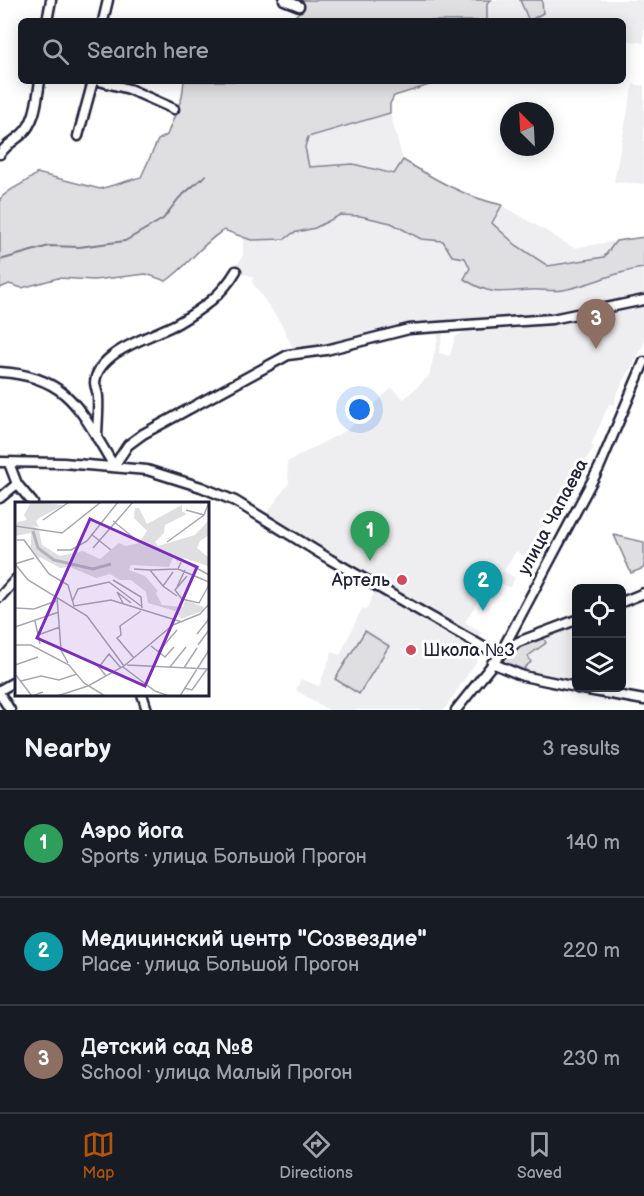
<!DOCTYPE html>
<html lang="en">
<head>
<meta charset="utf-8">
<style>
	:root { --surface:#171b24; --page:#242831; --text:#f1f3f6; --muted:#9ea1a6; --line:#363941; --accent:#b45309 }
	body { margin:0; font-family:"Balsamiq Sans",sans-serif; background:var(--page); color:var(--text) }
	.controls { position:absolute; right:18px; bottom:18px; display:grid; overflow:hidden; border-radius:9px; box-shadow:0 3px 15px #0003 }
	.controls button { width:54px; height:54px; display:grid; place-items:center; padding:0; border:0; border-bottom:2px solid var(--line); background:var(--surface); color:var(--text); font:30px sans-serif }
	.compass { position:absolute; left:500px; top:102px; width:54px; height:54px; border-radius:50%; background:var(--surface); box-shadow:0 3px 15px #0003; rotate:336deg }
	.you { position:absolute; left:360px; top:410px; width:21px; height:21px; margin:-15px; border:4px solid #fff; border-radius:50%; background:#1a73e8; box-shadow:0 0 0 9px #1a73e833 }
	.badge { display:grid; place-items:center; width:39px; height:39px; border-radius:50%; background:var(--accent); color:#fff; font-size:20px; font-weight:700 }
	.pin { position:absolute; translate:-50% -50px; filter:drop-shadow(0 2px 3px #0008) }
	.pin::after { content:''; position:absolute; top:32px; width:21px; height:18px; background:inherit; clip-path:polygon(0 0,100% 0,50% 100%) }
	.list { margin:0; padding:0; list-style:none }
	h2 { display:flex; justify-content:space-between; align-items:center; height:78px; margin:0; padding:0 24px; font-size:26px }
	h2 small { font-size:20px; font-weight:400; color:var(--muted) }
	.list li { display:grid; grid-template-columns:39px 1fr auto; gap:18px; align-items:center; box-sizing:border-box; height:108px; padding:0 24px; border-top:2px solid var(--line) }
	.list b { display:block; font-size:22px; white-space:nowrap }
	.list p { margin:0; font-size:20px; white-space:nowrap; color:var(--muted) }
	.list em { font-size:20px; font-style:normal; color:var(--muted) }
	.icon { flex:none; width:33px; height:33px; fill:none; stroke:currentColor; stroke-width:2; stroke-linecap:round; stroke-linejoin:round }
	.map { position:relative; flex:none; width:644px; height:710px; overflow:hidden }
	.search { position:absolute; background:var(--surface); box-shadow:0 3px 15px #0003; left:18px; right:18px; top:18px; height:66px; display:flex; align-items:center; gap:15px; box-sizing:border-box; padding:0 21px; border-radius:9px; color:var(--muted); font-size:22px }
	.sheet { height:402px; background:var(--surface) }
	nav { display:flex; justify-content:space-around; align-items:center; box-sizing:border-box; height:84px; border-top:2px solid var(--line); background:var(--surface); font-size:16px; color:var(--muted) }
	nav a { display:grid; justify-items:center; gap:3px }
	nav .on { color:var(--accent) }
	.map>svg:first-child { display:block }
	.built { fill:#eeeef1 }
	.green { fill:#dfdfe2; stroke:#80808e; stroke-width:1.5 }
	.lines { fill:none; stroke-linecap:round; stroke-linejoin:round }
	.stream { stroke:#7a7a88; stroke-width:2 }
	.minor-casing { stroke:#22223b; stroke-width:13 }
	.minor { stroke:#fff; stroke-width:8 }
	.poi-dot { fill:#d1495b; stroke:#fff; stroke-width:2 }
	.labels { text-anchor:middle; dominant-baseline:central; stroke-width:6; stroke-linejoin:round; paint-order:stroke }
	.street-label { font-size:18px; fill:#22223b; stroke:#fff }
	.poi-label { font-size:18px; fill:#22223b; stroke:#fff; text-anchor:end }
	.inset-river { fill:none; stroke:#b4b4bc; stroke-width:3 }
	.inset-road { fill:none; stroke:#a7a7b1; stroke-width:1.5 }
	.view { fill:#7b2cbf; fill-opacity:0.15; stroke:#7b2cbf; stroke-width:3 }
	.inset-edge { fill:none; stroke:#22223b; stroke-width:3 }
</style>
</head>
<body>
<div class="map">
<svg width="644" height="710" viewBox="0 0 644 710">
	<rect width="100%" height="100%" fill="#fff"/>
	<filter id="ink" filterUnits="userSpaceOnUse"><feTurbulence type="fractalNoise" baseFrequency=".0167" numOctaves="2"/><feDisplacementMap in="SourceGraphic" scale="12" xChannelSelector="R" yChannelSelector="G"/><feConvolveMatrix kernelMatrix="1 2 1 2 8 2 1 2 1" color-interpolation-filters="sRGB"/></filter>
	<g filter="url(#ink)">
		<!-- built -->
		<g class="built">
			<path d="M491 0H520L529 21H487V3Z"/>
			<path d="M542 0H644V43L623 40V21H530L543 13Z"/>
			<path d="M633 84 644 86V184L614 182Z"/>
			<path d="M390 113 403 160 394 174 353 164 309 167 305 147 308 137Z"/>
			<path d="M502 205 574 248 616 241 604 257 548 266 516 245 492 223Z"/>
			<path d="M340 215 360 216 391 223 421 239 443 241 452 256 465 258 470 267 502 294 531 290 562 291 630 270 644 268V298L553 317 388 334 310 349 294 350 282 325 252 282 253 277 235 270 243 255V237L251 240 285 239 293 233 315 228Z"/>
			<path d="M644 303V344L616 395 615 405 609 404 591 445 594 447 527 558 516 551 504 571 515 578 509 588 501 583 494 595 485 590 465 622 482 633 479 637 327 551 267 513 289 483 287 462 347 430 392 388 404 399 429 376 439 333 443 334 439 353 450 356 455 337 467 330 560 322Z"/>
			<path d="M375 591 478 648 482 653 444 710H328L296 690 301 679 319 686 332 652 340 655 362 608 366 610Z"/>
			<path d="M576 626V683L524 674 515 649Z"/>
		</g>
		<!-- green -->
		<g class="green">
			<path d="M299 0H491L487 3V21H290L300 11Z"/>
			<path d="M520 0H542L543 13 529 21Z"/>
			<path d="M184 81H442L394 96 390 104V113L308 137 305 147 309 167 353 164 394 174 403 160C436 180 465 197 502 205L492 223 516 245 548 266 604 257 616 241 644 237V268C616 271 591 285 563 290 553 292 541 289 530 290 502 292 490 296 464 279L470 268 465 258 452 256 443 241 421 239 391 223 360 216 340 215 315 228 293 233 285 239 251 240 224 230C201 244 187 267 166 281L146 274 94 280 58 278 22 288 9 284 0 288V199C9 188 26 184 37 173L100 189 141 177 158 140 167 135 182 97Z"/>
			<path d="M614 535 644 542V568L631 573Z"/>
			<path d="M365 631 389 646 359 694 335 679Z"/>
			<path d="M543 637 546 643 528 656 531 662 524 668 526 670 524 674 498 663 515 649Z"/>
		</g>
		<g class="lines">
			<!-- stream -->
			<path class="stream" d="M0 260 49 246 79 247 125 241 163 219 179 198 206 175"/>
			<!-- minor casing -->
			<g class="minor-casing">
				<g id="minor">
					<path d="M284 0 299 6"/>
					<path d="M47 21 51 0"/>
					<path d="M103 21 108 0"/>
					<path d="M99 81 129 89 174 109"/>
					<path d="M78 136 93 81"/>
					<path d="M0 154C6 145 14 141 21 135 36 122 37 99 40 81"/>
					<path d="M0 372C70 376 81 412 114 466"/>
					<path d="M97 438C97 425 99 410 98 397 98 392 95 387 95 383 97 350 155 336 178 323 202 309 222 295 236 271"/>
					<path d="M0 462 63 463 147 470 201 487 235 501 331 560 499 656"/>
					<path d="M9 463 17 484 33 503"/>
					<path d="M114 466 128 445 143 434 288 355 326 350 409 329 552 319 644 300"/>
					<path d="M0 498 17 484"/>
					<path d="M0 597 16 579"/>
					<path d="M622 602 644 593"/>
					<path d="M504 652 518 642 576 620"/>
					<path d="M492 663 523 676 576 687"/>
					<path d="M577 688 644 700"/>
					<path d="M0 690 16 681"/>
					<path d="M0 694 10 710"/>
					<path d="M142 694 147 710"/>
					<path d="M456 710 499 656 599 468 644 362"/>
				</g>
			</g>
			<!-- minor -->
			<use href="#minor" class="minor"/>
		</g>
	</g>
	<!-- markers -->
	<g class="poi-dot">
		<circle cx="402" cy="580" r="6"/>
		<circle cx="411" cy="650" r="6"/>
	</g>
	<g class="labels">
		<!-- street labels -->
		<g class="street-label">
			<text transform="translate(553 517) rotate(-62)">улица Чапаева</text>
		</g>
		<!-- poi labels -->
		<g class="poi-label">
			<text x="390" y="580">Артель</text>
			<text x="423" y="650" text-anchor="start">Школа №3</text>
		</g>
	</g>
	<!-- overview -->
	<g transform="translate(15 502)">
		<rect width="194" height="194" fill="#fff"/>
		<path d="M16 0 49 3 24 16 21 19 24 26 17 23 24 28 27 43 45 54 68 49 85 57 104 41 111 44 124 41 132 29 119 16 120 6H124L132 22 167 3V9L172 12 150 23 149 31 140 40 143 44 180 33 193 19V34L185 39 182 46 193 55V64L169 56 162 60 159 53 154 65 116 63 114 68 130 74 143 89 141 91 147 103 168 105 170 98 189 105 187 109 166 117 160 109 133 101 131 90 116 78H105L95 72 81 76 55 65 45 66 25 55 22 57 16 48V31L0 34 2 20 12 18 9 13Z" fill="#dfdfe2"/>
		<path class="inset-river" d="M18 29 23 46 39 58 78 67 96 62"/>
		<path class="inset-road" d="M171 8 189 13M28 18 54 0M98 19 124 40M0 24 47 31 86 0M76 32 96 48M2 38H9L34 72 53 83 59 104 96 98 167 120M152 40 189 13 194 0M78 46 118 0M42 48H56L72 39 103 0M167 58 194 73M166 60 163 67 194 80M0 62 13 78 72 114 109 164M0 62 19 56M119 67 135 68 148 84M135 68 163 67M158 70 148 84 162 94M172 74 160 88 167 97 184 101 194 83M98 78 126 95 127 106M162 85 170 68M42 95 46 148 53 161M58 98 63 87 94 80 126 104M108 101 102 90 116 101M0 106 19 107 41 99M20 119 25 142M0 125 44 110M182 132 194 117M23 133 45 125M0 143H16L54 163 69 181 90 194M183 143 194 128M136 144 150 155 159 145M143 150 162 128M119 156 102 136 106 133 105 124 126 109M0 163 23 155M112 163 194 167M108 165 140 189 154 194M155 165 171 145M169 166 182 146M0 172 17 194 28 190M91 174 84 165 94 152 106 166M6 179 26 174 44 178 62 172M169 186 177 188 192 167M42 194 73 184 109 164 158 123 185 112 194 102M165 194 194 148"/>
		<path class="view" d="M75 17 182 65 130 184 22 136Z"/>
		<rect width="194" height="194" class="inset-edge"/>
	</g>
</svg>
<div class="controls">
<button><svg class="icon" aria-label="locate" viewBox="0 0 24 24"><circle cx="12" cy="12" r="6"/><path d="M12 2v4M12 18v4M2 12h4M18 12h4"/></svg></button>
<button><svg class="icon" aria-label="layers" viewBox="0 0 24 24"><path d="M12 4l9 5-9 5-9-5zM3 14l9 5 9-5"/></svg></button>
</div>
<svg class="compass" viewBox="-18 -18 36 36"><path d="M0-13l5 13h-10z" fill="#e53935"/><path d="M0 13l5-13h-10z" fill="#9ea1a6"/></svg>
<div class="you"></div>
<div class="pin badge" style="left:370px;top:561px;background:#2e9e5b">1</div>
<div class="pin badge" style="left:483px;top:611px;background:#0f9aa8">2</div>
<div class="pin badge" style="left:596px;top:349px;background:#8d6e63">3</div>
<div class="search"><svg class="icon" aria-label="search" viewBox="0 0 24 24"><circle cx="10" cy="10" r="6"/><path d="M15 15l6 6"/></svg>Search here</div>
</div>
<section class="sheet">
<h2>Nearby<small>3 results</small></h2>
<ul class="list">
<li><span class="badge" style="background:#2e9e5b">1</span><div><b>Аэро йога</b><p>Sports · улица Большой Прогон</p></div><em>140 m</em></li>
<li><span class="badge" style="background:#0f9aa8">2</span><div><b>Медицинский центр &quot;Созвездие&quot;</b><p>Place · улица Большой Прогон</p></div><em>220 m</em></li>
<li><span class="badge" style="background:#8d6e63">3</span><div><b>Детский сад №8</b><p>School · улица Малый Прогон</p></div><em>230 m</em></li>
</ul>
</section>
<nav>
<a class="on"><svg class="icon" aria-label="map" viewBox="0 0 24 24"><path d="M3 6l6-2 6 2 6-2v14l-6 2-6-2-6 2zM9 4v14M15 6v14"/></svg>Map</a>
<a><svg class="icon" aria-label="directions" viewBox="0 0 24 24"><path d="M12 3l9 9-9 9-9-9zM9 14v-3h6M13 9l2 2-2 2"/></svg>Directions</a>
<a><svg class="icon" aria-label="saved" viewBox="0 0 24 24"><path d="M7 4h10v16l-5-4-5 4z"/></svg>Saved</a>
</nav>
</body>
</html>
